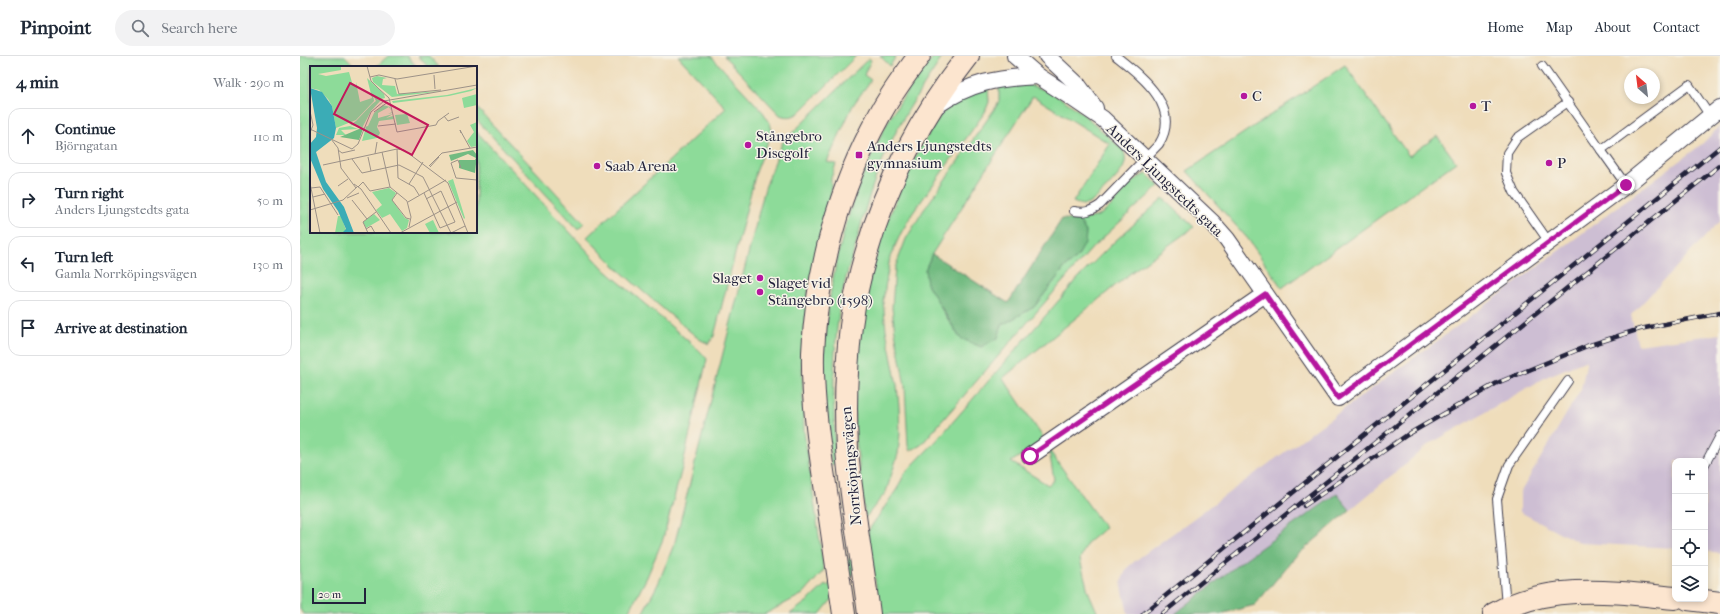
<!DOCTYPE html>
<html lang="en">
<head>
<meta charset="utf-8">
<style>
	:root { --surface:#fff; --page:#f2f2f3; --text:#1f2937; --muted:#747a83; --line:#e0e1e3 }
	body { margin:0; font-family:"IM FELL French Canon",serif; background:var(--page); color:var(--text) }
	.controls { position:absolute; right:12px; bottom:12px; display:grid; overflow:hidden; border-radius:8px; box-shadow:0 2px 6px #0003 }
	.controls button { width:36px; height:36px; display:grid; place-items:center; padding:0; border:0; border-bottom:1px solid var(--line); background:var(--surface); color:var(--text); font:20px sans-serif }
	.compass { position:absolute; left:1324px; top:12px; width:36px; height:36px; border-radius:50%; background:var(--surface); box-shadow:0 2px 6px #0003; rotate:332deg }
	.scale { position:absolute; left:12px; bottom:10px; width:54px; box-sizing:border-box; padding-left:4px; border:2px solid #22223b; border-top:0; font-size:11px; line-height:14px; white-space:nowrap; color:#22223b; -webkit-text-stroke:3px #f7f3e8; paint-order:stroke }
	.stop { position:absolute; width:12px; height:12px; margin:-9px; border:3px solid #b5179e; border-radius:50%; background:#fff }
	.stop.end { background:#b5179e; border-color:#fff; box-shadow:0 1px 4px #0008 }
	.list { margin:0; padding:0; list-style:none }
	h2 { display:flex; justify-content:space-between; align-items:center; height:52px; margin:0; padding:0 16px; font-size:17px }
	h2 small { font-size:13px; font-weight:400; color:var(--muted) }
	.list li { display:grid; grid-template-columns:26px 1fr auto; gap:12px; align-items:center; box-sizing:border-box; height:56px; margin:0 8px 8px; padding:0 8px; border:1px solid var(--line); border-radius:12px }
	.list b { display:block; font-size:15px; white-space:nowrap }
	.list p { margin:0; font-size:13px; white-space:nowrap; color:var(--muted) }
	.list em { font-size:13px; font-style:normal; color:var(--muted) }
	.icon { flex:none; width:22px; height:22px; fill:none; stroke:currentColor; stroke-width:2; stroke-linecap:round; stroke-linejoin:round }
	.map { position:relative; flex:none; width:1420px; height:558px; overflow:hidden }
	header { display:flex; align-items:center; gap:24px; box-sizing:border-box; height:56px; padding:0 20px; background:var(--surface); border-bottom:1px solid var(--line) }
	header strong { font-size:19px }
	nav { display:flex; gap:22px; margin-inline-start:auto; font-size:14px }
	.search { width:280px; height:36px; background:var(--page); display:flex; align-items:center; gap:10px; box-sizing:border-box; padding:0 14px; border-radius:22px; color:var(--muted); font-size:15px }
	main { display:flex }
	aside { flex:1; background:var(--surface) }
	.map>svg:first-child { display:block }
	.industrial { fill:#cdbed3 }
	.green { fill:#8ddb99; stroke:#587e6a }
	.forest { fill:#72bb81; stroke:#4a6e5e }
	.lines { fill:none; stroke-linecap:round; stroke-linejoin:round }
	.lane-casing { stroke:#413e4e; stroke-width:10 }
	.street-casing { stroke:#413e4e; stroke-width:18 }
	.secondary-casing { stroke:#413e4e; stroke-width:24 }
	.lane { stroke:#fff; stroke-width:8 }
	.street { stroke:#fff; stroke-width:16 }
	.secondary { stroke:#fce5cf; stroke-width:22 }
	.rail-casing { stroke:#22223b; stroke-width:4.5 }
	.rail { stroke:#f7f3e8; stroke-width:3; stroke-dasharray:9; stroke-linecap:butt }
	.route { stroke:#b5179e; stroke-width:5 }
	.poi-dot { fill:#b5179e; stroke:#f7f3e8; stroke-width:1.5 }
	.labels { text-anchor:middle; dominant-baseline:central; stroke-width:3; stroke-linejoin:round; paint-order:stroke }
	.poi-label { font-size:15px; fill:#22223b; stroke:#f7f3e8; text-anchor:start }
	.street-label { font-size:15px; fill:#22223b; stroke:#f7f3e8 }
	.inset-road { fill:none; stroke:#9d9288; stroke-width:1 }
	.view { fill:#c2185b; fill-opacity:0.15; stroke:#c2185b; stroke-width:2 }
	.inset-edge { fill:none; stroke:#22223b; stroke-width:2 }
</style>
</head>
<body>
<header>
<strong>Pinpoint</strong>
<div class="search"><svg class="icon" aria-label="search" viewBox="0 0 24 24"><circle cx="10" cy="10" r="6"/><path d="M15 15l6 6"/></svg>Search here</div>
<nav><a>Home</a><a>Map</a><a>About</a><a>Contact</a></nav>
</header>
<main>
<aside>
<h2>4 min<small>Walk · 290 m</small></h2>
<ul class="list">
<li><svg class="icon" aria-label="ahead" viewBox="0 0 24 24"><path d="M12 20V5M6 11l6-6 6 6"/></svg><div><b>Continue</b><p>Björngatan</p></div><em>110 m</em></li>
<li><svg class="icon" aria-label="right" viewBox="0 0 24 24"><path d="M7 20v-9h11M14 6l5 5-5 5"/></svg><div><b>Turn right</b><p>Anders Ljungstedts gata</p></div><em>50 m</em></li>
<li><svg class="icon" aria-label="left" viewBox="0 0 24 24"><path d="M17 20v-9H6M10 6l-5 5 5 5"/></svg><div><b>Turn left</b><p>Gamla Norrköpingsvägen</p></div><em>130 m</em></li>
<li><svg class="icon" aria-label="arrive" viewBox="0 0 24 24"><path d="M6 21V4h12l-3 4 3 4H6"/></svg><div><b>Arrive at destination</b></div></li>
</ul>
</aside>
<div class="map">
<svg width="1420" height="558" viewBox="0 0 1420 558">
	<rect width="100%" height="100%" fill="#f7f3e8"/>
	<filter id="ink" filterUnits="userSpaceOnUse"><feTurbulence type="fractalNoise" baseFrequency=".025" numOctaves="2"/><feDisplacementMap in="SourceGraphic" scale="8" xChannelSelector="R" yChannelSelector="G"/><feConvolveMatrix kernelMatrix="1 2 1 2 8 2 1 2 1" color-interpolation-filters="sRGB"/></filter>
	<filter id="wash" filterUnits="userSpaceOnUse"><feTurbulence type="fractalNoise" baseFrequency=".012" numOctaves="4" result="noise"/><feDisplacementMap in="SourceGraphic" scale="16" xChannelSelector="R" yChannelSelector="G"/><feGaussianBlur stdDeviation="0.9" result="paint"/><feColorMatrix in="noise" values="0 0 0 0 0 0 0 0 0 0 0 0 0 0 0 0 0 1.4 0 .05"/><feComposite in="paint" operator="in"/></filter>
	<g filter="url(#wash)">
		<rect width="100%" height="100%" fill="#efddbb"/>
		<!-- industrial -->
		<path class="industrial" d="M1420 70V165L1331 259 1338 289 1420 278V497L1405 495V405H1375V492L1280 487 1220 456V437L1281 333 1287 304 1248 320 1128 389 1050 454 1037 438 945 503 875 558H828L821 526 827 512 835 505 1151 275 1402 88Z"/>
		<!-- green -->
		<g class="green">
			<path d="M0 0H45L56 11H11V176H176V75L305 214 400 295 407 303 382 412 363 483 347 521 328 558H3L0 553Z"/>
			<path d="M88 0H107L117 11H76Z"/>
			<path d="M118 0H129L139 11H128Z"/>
			<path d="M378 0H411L463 56 470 67 472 75 456 116 414 280 409 288 399 283C360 250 321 219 287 181L426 52Z"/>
			<path d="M424 0H556L500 56C493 61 488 62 480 59Z"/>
			<path d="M580 0H596L590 10Z"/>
			<path d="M634 0H643C625 28 605 56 591 86 574 120 565 152 556 189 552 202 547 216 544 230 531 288 533 349 536 408L531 409C529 380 523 348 523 318 525 230 547 140 590 62 603 40 618 20 634 0Z"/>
			<path d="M569 2 571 4 564 19 571 24 553 49 527 106 536 108 531 122V146L523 168 508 236 502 304 504 375 524 514 503 538 465 558H342L358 528 375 486 465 132 482 87Z"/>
			<path d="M1045 9 1109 100 1137 80 1156 106 982 232 948 183 887 115Z"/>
			<path d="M724 28C766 36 792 67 823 94 826 100 826 106 823 112 820 119 795 145 788 148 783 150 778 148 773 146L810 88 733 40 632 198 625 214 642 254 660 282 702 269 734 251 766 210 777 202 786 176 779 164C787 163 794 162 800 159 818 148 827 123 847 118L859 130 793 191 621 389 610 395 608 390 605 330 595 276 592 252 595 212 606 183 623 155 696 51 699 45V29Z"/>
			<path d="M688 30 689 46 685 56 612 158 601 177 590 201 583 245 586 274 597 329 599 351 600 377 598 398 586 436 565 462 554 368 556 300 566 237 585 170 615 100 641 58 657 44Z"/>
			<path d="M176 51 284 167 278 173 176 63Z"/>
			<path d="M863 142 894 171 833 215 703 322 742 380 743 385 711 406 748 429 754 424 749 394 805 472 787 487 780 503 788 535 798 558H580L571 496 520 558H490L509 544 526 528 527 531 568 479V475L597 433 605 417 637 384 781 219 813 187Z"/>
		</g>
		<!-- forest -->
		<g class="forest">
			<path d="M762 163 779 164 786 176 785 187 777 202 766 210 734 251 702 269 698 282 681 291 660 282 627 228 625 214 632 198 708 247Z"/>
			<path d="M1037 438 1050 454 995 501 955 549 920 558H875L945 503Z"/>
		</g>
	</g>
	<g filter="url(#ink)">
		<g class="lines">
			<!-- lane casing -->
			<g class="lane-casing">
				<g id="lane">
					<path d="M1242 10 1301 94"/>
					<path d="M1326 129 1301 94 1389 29 1410 60"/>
					<path d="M774 155C785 157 791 155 800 149L859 88C882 51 842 21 816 0"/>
					<path d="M1249 186 1214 136 1206 117 1207 97 1217 82 1268 46"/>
					<path d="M1405 408 1420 380"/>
					<path d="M1206 550 1197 443 1209 409 1268 325"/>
				</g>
			</g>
			<!-- street casing -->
			<g class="street-casing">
				<g id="street">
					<path d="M715 0 738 20 769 40 803 63 912 166 927 183 1038 342 1326 129 1420 52"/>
					<path d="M747 0 778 29 795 52"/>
					<path d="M636 50C671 26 696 22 738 20"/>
					<path d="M730 400 965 238"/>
				</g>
			</g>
			<!-- secondary casing -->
			<g class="secondary-casing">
				<g id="secondary">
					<path d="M1388 543 1420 547"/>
					<path d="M544 558C538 517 532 476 526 435 519 390 512 343 513 297 516 215 539 132 579 60 590 39 605 19 619 0"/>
					<path d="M569 558C564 518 557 478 552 438 550 423 548 408 547 393 544 328 547 261 566 198 586 127 622 58 668 0"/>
					<path d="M1194 558C1250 526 1314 536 1375 542"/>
				</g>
			</g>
			<!-- lane -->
			<use href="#lane" class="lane"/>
			<!-- street -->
			<use href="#street" class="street"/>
			<!-- secondary -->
			<use href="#secondary" class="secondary"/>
			<!-- rail casing -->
			<g class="rail-casing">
				<g id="rail">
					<path d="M1004 450 1107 379 1197 327 1287 290 1340 273 1420 257"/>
					<path d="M843 558 1420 91"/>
					<path d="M862 558 1420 109"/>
				</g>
			</g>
			<!-- rail -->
			<use href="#rail" class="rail"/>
		</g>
	</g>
	<g class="lines" filter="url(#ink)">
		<!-- route -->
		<path class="route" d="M730 400 965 238 1038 342 1326 129"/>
	</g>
	<!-- markers -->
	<g class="poi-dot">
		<circle cx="944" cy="40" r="4"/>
		<circle cx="1173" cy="50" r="4"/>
		<circle cx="448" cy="89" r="4"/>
		<rect x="555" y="95" width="8" height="8" rx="2"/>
		<circle cx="1249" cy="107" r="4"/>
		<circle cx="297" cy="110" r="4"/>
		<circle cx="460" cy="222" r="4"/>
		<circle cx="460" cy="236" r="4"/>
	</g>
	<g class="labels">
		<!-- poi labels -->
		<g class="poi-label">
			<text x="952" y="40">C</text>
			<text x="1181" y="50">T</text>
			<text x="456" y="80">Stångebro<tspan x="456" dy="17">Discgolf</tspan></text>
			<text x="567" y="90">Anders Ljungstedts<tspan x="567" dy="17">gymnasium</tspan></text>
			<text x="1257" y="107">P</text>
			<text x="305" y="110">Saab Arena</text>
			<text x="452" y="222" text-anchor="end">Slaget</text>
			<text x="468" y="227">Slaget vid<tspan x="468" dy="17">Stångebro (1598)</tspan></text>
		</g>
		<!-- street labels -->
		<g class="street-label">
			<text transform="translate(865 124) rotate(44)">Anders Ljungstedts gata</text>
			<text transform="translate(551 410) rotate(-95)">Norrköpingsvägen</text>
		</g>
	</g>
	<!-- overview -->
	<g transform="translate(10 10)">
		<rect width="167" height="167" fill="#efddbb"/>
		<path d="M0 0H31V4L8 8 16 10 39 6 43 20 46 19V16L50 36 62 32 57 12 74 28 75 32 67 34H71L61 45 52 62 58 60 64 47 73 39 80 41 82 47 78 48 82 46 79 41 68 47V52L83 48 76 52 83 50 84 53 69 55 67 61 70 67 67 72 52 75 56 61 50 63 52 61 40 59 46 55 62 38 66 35 63 29 64 35 46 54 26 62 22 40 18 33 9 24 0 22ZM67 10 77 12 73 13 72 19 85 20 87 28 133 25 82 31 63 16 62 12ZM167 22 161 25 139 30 83 37 82 35 137 29ZM167 28V39L154 42 152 32ZM97 48 100 57 87 59 85 49ZM167 56V80L161 81 157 75 164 66 160 59ZM40 60 48 63 31 64 36 69H26L29 62ZM143 113 155 152 154 153 138 115ZM79 122 86 127 82 134 95 152 99 154 97 162 92 165 80 148 72 152 66 144 72 139 62 126ZM64 148 70 154 56 162 53 156ZM28 150H31L37 167H25ZM123 154 129 167H120L115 158Z" fill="#8ddb99"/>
		<path d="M49 63H53L49 74 30 71ZM163 84 167 89 165 107 149 102V94H165L166 92 158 88 141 95 139 89Z" fill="#72bb81"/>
		<path d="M0 22 12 26 22 40 26 62 24 72 6 86 16 116 34 141 44 167H32L36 163 28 145 13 123 0 92V78L6 71 7 62Z" fill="#3bacb6"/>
		<path class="inset-road" d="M57 0 61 15 69 23M124 9 125 23M60 11 69 9 87 13 167 0M85 13 89 28 131 24M69 23 79 32 87 66 126 59 128 55 139 47M0 45 3 59 0 67M64 46 78 36M134 50 138 55 149 51M68 60 86 58M0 63 42 83 48 78 61 46 74 35 167 19M151 67 150 64 160 82M21 73 28 82 31 102 46 122M87 83 88 112 104 121 109 129M28 84 32 87 45 84M72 86 80 121M65 88 67 76M58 91 61 105M42 93 52 107 89 99 113 111 141 167M13 99 87 83 94 84 138 117 158 167M119 100 132 87 167 81M120 101 129 91M151 102 148 94 141 97 146 112 167 114M0 117 10 167M44 118 51 123 81 167M99 118 113 96M28 120 38 113M48 121 53 116 60 125 80 121 97 135 101 151 99 161M1 122 10 121 28 149M87 127 82 134 96 152 100 153M114 127 130 162 145 156 131 125 116 133M3 131 15 128M37 132 49 127M42 134 57 153M98 136 136 114M0 144 33 134 47 121M56 163 61 160 65 167M58 167 53 156 66 146M90 167 147 136M141 167 155 160"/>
		<path class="view" d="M40 17 118 59 102 89 24 48Z"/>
		<rect width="167" height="167" class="inset-edge"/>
	</g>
</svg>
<div class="controls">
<button>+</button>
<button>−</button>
<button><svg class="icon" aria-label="locate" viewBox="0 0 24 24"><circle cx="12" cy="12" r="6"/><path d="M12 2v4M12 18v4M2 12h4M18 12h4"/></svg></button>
<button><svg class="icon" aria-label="layers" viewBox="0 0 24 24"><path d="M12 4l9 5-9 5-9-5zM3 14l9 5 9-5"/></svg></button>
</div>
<svg class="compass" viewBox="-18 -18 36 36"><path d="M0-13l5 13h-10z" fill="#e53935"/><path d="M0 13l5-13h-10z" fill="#747a83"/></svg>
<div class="scale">20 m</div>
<div class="stop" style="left:730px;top:400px"></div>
<div class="stop end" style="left:1326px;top:129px"></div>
</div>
</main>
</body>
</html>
